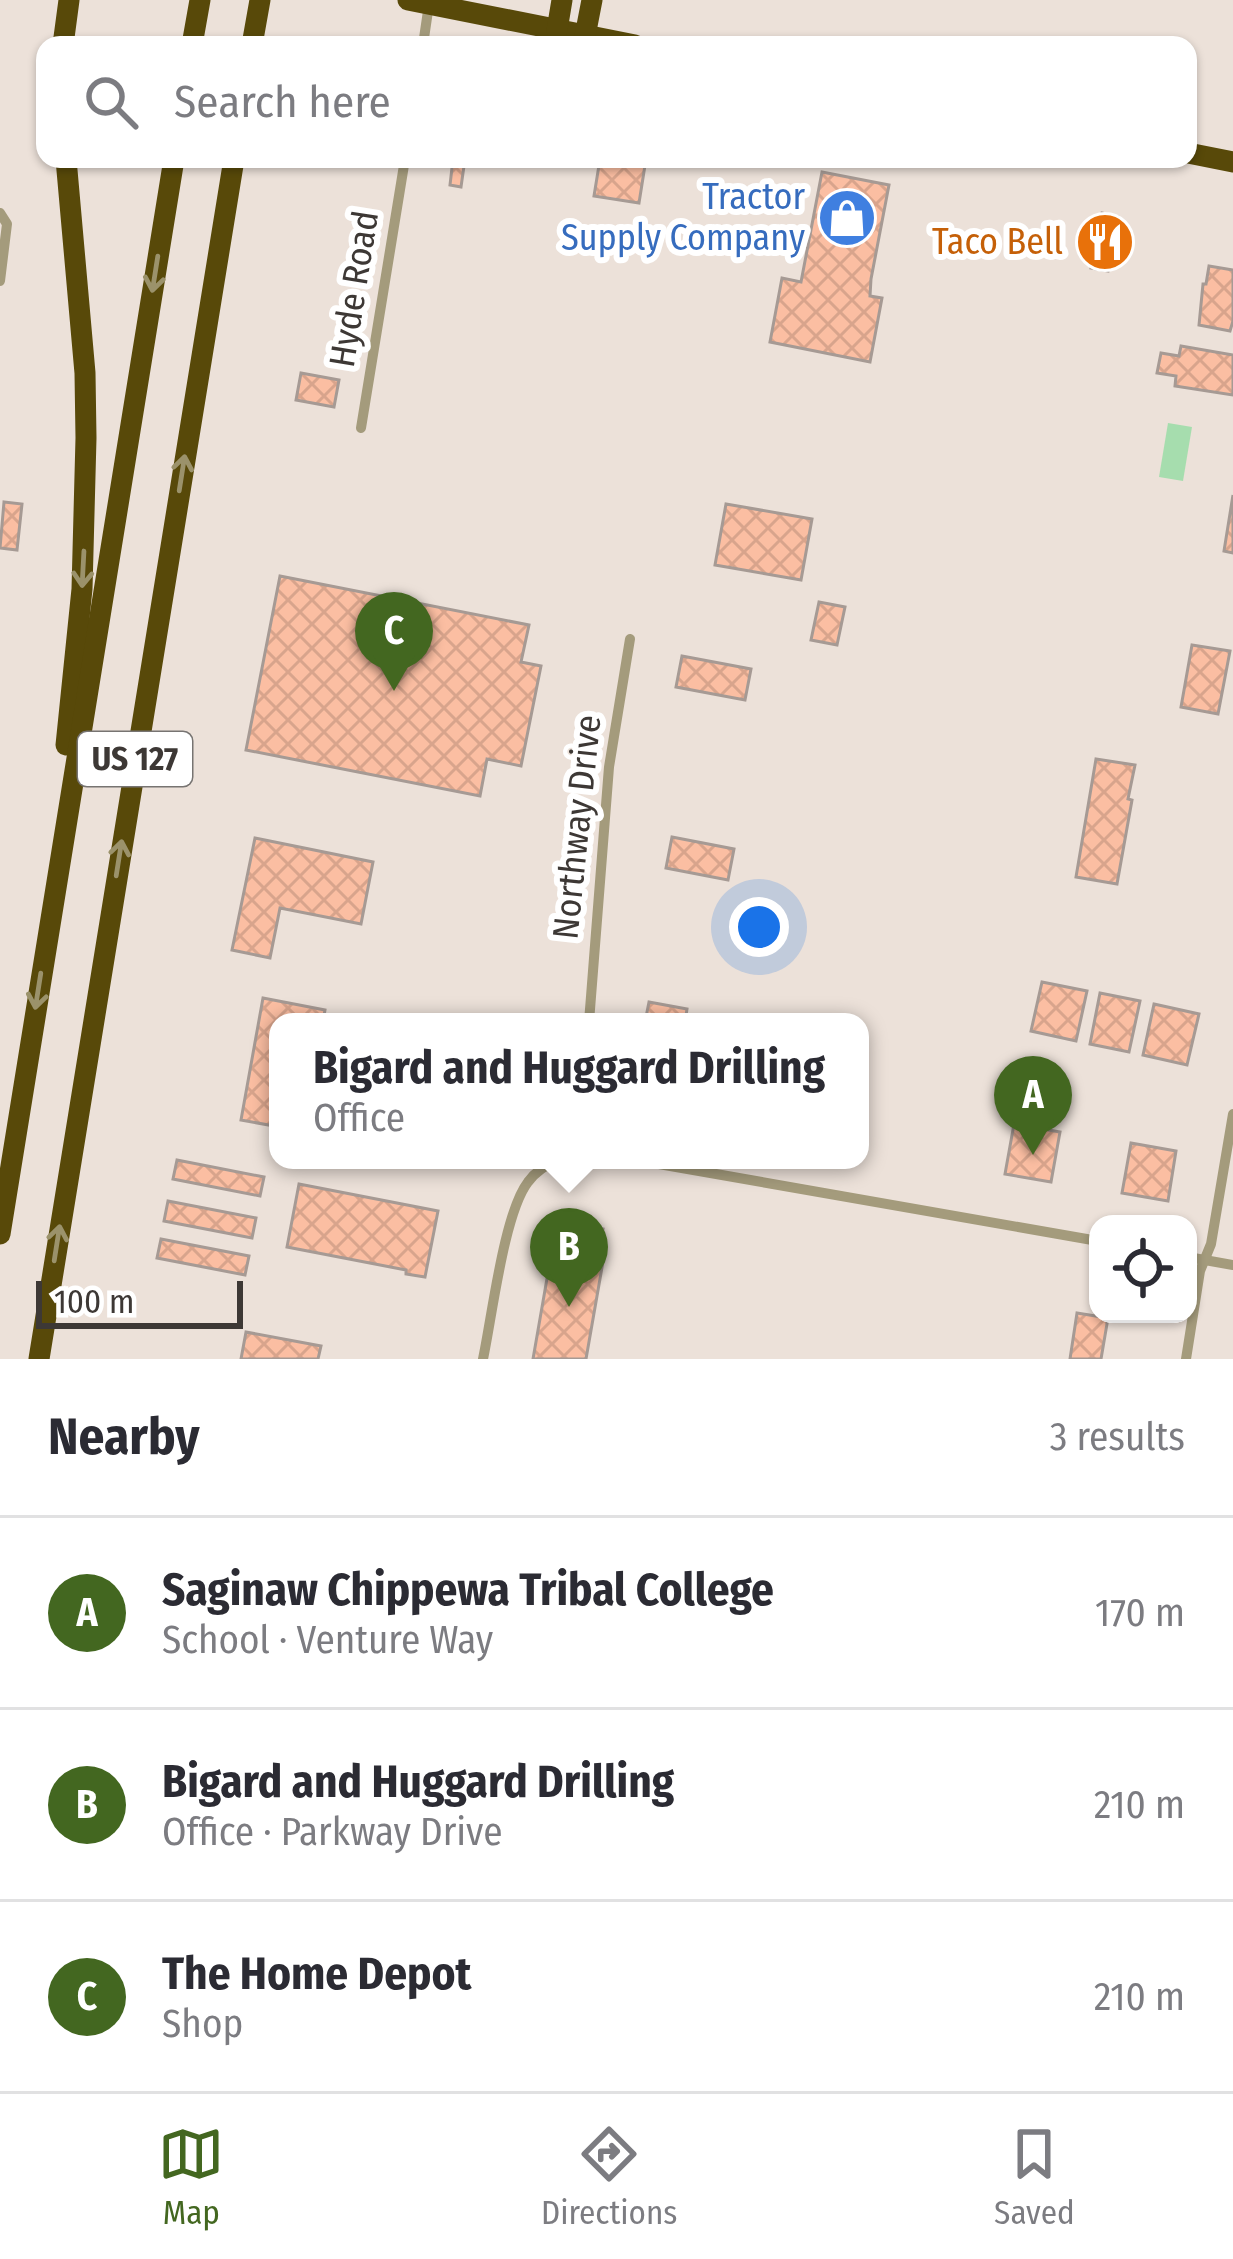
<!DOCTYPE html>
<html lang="en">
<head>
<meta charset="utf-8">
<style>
	:root { --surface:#fff; --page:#f2f2f3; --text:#2b2b33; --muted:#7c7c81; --line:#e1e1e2; --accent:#436720 }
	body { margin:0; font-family:"Fira Sans Condensed",sans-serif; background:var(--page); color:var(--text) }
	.controls { position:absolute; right:36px; bottom:36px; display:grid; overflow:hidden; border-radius:24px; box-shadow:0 3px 9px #0004 }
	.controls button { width:108px; height:108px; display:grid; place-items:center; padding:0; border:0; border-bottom:3px solid var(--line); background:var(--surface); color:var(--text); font:60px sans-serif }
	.scale { position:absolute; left:36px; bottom:30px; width:207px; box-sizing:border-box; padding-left:12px; border:6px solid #3d3835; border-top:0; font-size:33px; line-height:42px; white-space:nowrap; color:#3d3835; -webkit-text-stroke:9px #fff; paint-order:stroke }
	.you { position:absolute; left:759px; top:927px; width:42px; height:42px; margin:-30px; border:9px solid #fff; border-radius:50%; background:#1a73e8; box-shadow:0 0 0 18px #1a73e833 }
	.badge { display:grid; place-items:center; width:78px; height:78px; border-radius:50%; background:var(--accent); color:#fff; font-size:39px; font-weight:700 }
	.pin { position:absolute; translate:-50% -99px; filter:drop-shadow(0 3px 6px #0008) }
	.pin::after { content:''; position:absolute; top:63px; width:42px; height:36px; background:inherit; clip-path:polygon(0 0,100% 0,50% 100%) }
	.popup { position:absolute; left:269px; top:1013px; width:600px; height:156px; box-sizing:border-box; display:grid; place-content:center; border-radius:24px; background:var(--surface); filter:drop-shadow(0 3px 9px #0005); font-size:39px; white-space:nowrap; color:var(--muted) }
	.popup b { font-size:45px; color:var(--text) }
	.popup::after { content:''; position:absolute; left:50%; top:100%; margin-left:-24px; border:24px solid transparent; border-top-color:var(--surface) }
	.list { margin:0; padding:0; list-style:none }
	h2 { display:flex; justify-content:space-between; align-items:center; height:156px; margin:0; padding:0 48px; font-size:51px }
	h2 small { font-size:39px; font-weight:400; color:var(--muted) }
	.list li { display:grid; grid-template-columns:78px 1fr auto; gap:36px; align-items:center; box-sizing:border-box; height:192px; padding:0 48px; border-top:3px solid var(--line) }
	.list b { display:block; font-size:45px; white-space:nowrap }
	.list p { margin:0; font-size:39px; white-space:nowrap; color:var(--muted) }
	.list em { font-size:39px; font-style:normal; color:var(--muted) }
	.icon { flex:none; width:66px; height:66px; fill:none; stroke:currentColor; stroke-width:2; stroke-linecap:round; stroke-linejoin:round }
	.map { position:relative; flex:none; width:1233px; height:1359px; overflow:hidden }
	.search { position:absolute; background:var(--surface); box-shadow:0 3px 9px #0004; left:36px; right:36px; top:36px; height:132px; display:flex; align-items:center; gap:30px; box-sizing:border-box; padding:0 42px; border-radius:24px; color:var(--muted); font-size:45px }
	.sheet { height:732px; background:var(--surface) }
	nav { display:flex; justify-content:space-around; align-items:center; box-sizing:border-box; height:168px; border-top:3px solid var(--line); background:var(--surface); font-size:33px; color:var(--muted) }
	nav a { display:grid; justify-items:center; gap:6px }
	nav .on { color:var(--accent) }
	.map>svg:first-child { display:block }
	.green { fill:#a6ddae }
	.building { fill:url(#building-cross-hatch); stroke:#a69a94; stroke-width:3 }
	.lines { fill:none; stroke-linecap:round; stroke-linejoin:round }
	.street { stroke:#a49b7c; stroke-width:10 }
	.highway { stroke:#584909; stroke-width:21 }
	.oneway { stroke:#9b926b }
	.labels { text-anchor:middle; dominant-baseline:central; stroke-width:12; stroke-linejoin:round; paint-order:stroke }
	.shield { fill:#fff; stroke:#777472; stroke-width:3 }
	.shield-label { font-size:33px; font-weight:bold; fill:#3d3835 }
	.shop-label { font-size:36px; fill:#366cbe; stroke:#fff; text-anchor:end }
	.food-label { font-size:36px; fill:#c56008; stroke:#fff; text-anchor:end }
	.street-label { font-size:36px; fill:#3d3835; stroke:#fff }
</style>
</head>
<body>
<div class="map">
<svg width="1233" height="1359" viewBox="0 0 1233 1359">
	<defs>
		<pattern id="building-cross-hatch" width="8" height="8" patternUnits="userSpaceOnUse" patternTransform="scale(3)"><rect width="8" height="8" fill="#fbbea2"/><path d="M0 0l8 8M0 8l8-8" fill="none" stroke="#d8a48c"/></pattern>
	</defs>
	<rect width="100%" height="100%" fill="#ece1d9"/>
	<!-- green -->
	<path class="green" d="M1168 423 1192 427 1183 481 1159 477Z"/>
	<!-- building -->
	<g class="building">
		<path d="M453 159H465L461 187 450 185Z"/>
		<path d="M600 159H646L639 203 594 196Z"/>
		<path d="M822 172 889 185 871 279 870 296 882 298 870 362 770 342 782 278 801 282Z"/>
		<path d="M1102 213 1118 217 1108 271 1091 268Z"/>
		<path d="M1209 266 1233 270V321L1230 331 1199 325 1203 284H1206Z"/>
		<path d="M1181 346 1233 355V395L1175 386 1176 376 1157 373 1161 353 1179 356Z"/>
		<path d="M301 373 339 380 334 407 296 400Z"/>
		<path d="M1233 495V553L1224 551Z"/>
		<path d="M4 502 22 504 17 550 0 548Z"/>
		<path d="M726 504 812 519 801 580 715 565Z"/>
		<path d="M280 576 529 625 521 662 541 666 521 766 487 759 480 796 246 750Z"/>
		<path d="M819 602 845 607 837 645 811 640Z"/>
		<path d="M1192 645 1230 651 1218 714 1181 707Z"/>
		<path d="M682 656 751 669 745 700 676 687Z"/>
		<path d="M1096 759 1135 765 1128 799 1132 800 1117 884 1076 877Z"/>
		<path d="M672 837 734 849 728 880 666 868Z"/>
		<path d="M255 838 373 862 361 924 280 908 270 958 232 950Z"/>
		<path d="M1042 982 1087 991 1076 1041 1031 1031Z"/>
		<path d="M1100 993 1140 1001 1129 1052 1090 1044Z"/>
		<path d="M263 998 325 1010 323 1022H278V1108L274 1126 241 1120Z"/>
		<path d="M649 1002 687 1009 685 1022H645Z"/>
		<path d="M1154 1004 1199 1014 1187 1065 1143 1055Z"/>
		<path d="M1014 1124 1060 1132 1051 1182 1005 1174Z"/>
		<path d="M1131 1143 1176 1151 1168 1201 1122 1193Z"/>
		<path d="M177 1160 264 1177 260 1196 173 1179Z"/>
		<path d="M299 1184 438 1211 425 1277 406 1274V1270L287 1247Z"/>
		<path d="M168 1201 256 1218 252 1238 164 1221Z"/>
		<path d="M557 1221 603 1229 598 1255 604 1256 586 1359H533Z"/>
		<path d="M161 1239 249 1256 245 1275 157 1258Z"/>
		<path d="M1077 1313 1108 1318 1101 1359H1070Z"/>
		<path d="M246 1332 321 1346 318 1359H241Z"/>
	</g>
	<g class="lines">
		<!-- street -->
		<g class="street">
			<path d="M423 45 429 4"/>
			<path d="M0 213 7 224 0 281"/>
			<path d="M361 428 405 159"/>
			<path d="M589 1022 609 767 630 639"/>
			<path d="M636 1160 1098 1241"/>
			<path d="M1188 1257 1233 1265"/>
			<path d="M483 1359C492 1317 504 1213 528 1182 536 1171 545 1165 558 1160"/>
			<path d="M1186 1359 1200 1271 1211 1244 1233 1114"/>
		</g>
		<!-- highway -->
		<g class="highway">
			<path d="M408 0 635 45"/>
			<path d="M557 30 562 0"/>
			<path d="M585 36 592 0"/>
			<path d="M63 45 69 0"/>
			<path d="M192 45 200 0"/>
			<path d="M252 45 260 0"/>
			<path d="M1188 153 1233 162"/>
			<path d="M66 745 82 589 86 438 85 373 66 159"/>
			<path d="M0 1234 174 159"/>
			<path d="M39 1359 234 159"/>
		</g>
	</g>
	<!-- one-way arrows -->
	<defs><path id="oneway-shaft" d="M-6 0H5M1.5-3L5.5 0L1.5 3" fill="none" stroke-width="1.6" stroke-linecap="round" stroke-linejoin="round" transform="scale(3)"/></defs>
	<g class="oneway">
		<use href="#oneway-shaft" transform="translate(155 274) rotate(99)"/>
		<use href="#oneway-shaft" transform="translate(182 473) rotate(-81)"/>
		<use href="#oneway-shaft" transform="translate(83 569) rotate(93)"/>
		<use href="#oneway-shaft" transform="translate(119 858) rotate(-81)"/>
		<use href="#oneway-shaft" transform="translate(38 991) rotate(99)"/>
		<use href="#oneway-shaft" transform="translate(57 1243) rotate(-81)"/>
	</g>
	<!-- icons -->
	<defs>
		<g id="shop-disc" transform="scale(3)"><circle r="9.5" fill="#3f7fe0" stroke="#fff"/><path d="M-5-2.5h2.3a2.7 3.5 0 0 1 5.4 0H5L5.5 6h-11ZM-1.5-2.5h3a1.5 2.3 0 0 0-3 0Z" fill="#fff"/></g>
		<g id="restaurant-disc" transform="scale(3)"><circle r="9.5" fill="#e8710a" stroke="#fff"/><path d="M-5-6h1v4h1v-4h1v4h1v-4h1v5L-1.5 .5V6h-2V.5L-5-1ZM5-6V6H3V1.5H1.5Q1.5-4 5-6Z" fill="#fff"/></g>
	</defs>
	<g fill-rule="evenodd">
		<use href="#shop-disc" x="847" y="218"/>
		<use href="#restaurant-disc" x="1105" y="242"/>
	</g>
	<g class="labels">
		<!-- shield labels -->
		<rect class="shield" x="78" y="732" width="114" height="54" rx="9"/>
		<g class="shield-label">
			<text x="135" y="759">US 127</text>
		</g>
		<!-- shop labels -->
		<g class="shop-label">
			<text x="805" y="197">Tractor<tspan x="805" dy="41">Supply Company</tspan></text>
		</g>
		<!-- food labels -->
		<g class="food-label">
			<text x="1063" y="242">Taco Bell</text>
		</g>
		<!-- street labels -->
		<g class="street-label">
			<text transform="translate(354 289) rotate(-81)">Hyde Road</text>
			<text transform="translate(577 827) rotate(-84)">Northway Drive</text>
		</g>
	</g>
</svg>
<div class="controls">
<button><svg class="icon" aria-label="locate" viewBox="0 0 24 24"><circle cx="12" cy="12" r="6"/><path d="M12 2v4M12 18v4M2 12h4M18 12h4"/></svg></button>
</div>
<div class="scale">100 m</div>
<div class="you"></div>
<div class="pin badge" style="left:1033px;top:1155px">A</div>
<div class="pin badge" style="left:569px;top:1307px">B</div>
<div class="popup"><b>Bigard and Huggard Drilling</b>Office</div>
<div class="pin badge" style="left:394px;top:691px">C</div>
<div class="search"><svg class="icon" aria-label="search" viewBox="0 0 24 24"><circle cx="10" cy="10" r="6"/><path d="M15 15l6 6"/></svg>Search here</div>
</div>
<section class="sheet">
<h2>Nearby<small>3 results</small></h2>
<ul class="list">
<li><span class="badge">A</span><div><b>Saginaw Chippewa Tribal College</b><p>School · Venture Way</p></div><em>170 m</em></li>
<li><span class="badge">B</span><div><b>Bigard and Huggard Drilling</b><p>Office · Parkway Drive</p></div><em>210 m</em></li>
<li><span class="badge">C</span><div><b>The Home Depot</b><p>Shop</p></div><em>210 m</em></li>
</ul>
</section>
<nav>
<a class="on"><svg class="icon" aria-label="map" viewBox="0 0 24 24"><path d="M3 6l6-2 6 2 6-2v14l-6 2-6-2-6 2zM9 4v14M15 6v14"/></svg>Map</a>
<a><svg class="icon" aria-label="directions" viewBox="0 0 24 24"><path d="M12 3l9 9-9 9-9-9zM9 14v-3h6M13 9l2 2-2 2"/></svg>Directions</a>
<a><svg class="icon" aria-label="saved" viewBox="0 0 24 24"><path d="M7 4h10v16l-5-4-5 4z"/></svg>Saved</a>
</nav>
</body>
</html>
